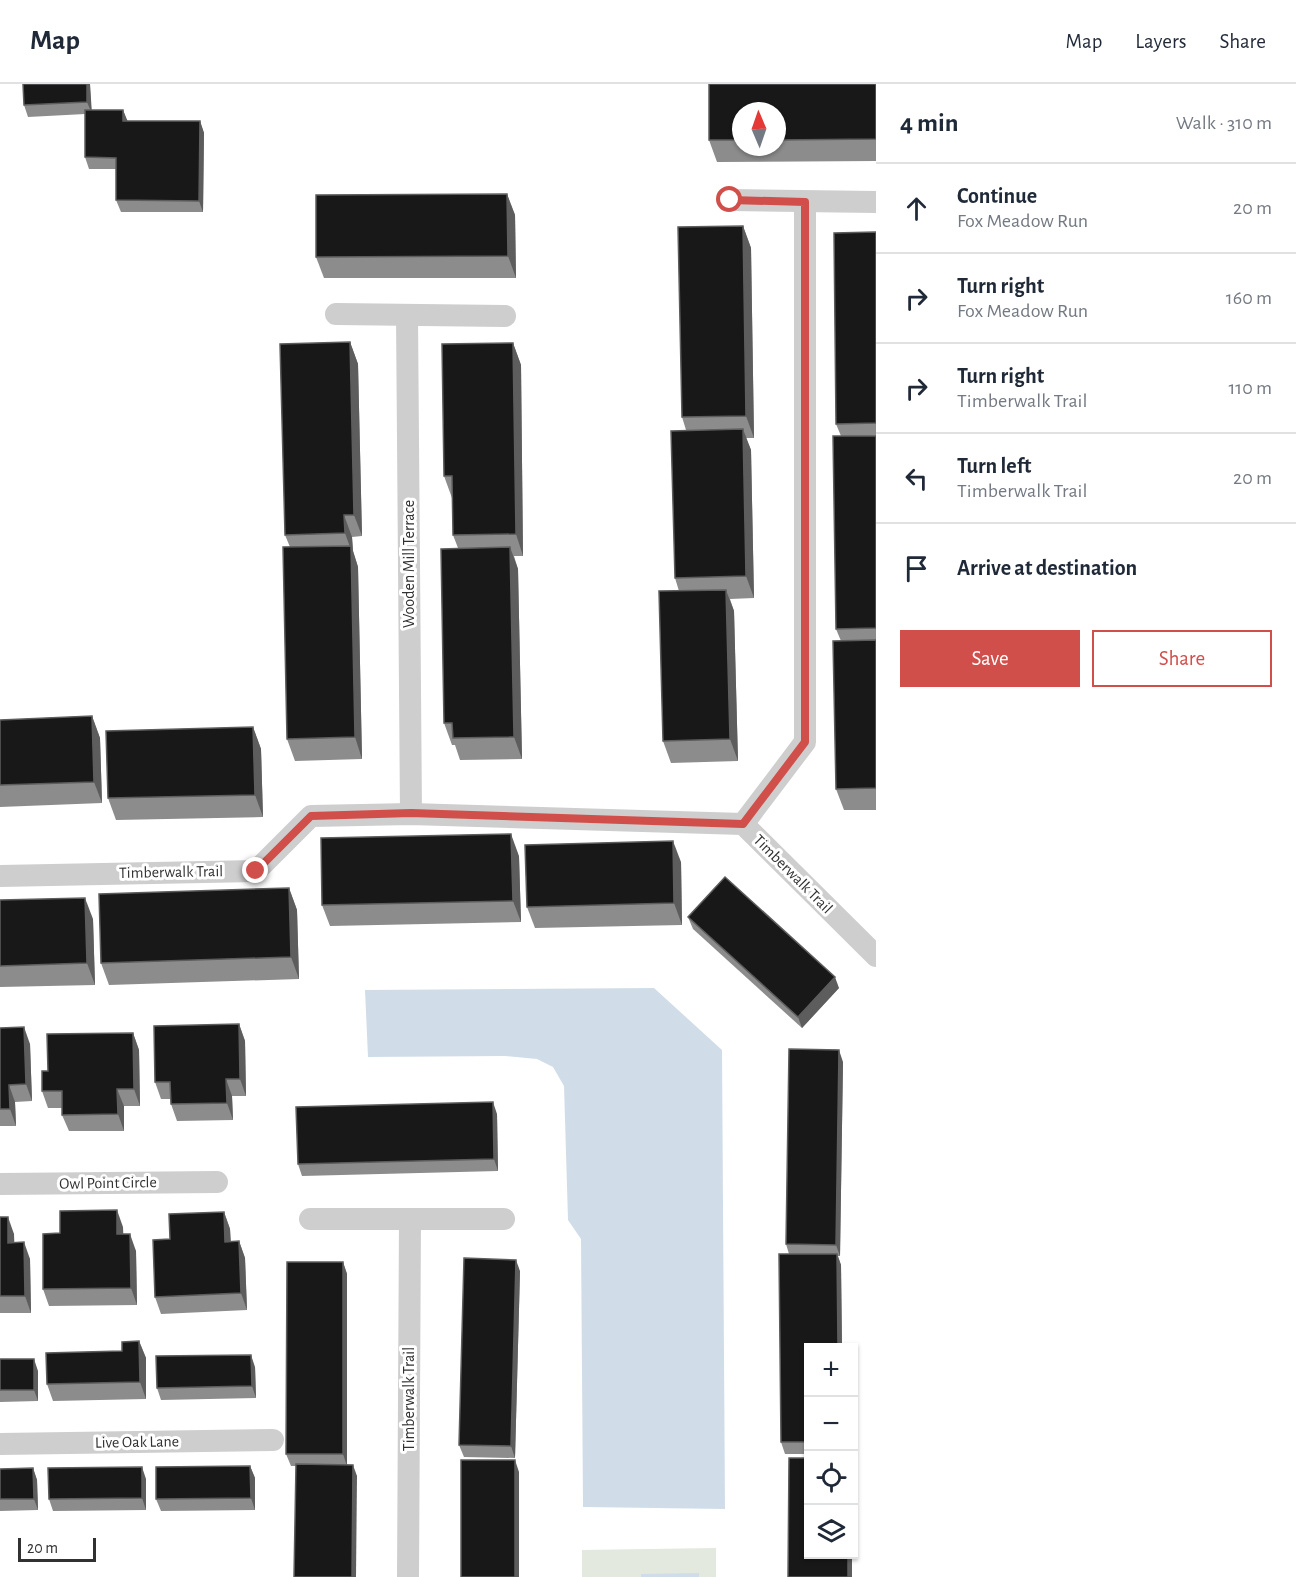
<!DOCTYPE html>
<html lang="en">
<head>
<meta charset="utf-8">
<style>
	:root { --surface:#fff; --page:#f6f6f7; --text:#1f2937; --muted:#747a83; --line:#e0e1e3; --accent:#d14f4a }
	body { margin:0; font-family:"Alegreya Sans",sans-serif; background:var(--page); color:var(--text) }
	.controls { position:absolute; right:18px; bottom:18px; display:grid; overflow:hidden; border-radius:0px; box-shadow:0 2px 4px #0004 }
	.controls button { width:54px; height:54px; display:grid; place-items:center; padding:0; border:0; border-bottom:2px solid var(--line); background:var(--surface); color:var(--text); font:30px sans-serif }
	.compass { position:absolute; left:732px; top:18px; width:54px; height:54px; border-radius:50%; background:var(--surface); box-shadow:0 2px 4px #0004; rotate:358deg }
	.scale { position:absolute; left:18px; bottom:15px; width:78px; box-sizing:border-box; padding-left:6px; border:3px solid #313131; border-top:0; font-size:16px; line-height:21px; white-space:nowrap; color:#313131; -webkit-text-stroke:4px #fff; paint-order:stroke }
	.stop { position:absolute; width:18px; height:18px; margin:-14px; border:4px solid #d14f4a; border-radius:50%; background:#fff }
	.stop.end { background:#d14f4a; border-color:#fff; box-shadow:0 2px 6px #0008 }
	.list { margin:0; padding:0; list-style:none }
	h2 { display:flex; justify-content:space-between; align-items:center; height:78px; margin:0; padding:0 24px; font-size:26px }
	h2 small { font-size:20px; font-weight:400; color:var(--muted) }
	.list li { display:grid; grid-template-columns:39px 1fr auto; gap:18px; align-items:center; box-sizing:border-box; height:90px; padding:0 24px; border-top:2px solid var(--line) }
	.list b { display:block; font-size:22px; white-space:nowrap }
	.list p { margin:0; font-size:20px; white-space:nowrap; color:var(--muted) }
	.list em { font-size:20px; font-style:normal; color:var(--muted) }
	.actions { display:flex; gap:12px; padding:18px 24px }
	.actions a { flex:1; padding:14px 0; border:2px solid var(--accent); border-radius:0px; text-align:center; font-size:21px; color:var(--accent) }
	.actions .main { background:var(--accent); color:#fff }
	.icon { flex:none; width:33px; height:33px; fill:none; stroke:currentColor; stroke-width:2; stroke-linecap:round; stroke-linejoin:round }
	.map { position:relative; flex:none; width:876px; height:1493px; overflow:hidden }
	header { display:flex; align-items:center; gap:36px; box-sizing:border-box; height:84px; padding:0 30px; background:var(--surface); border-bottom:2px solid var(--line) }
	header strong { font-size:28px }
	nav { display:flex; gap:33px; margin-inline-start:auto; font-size:21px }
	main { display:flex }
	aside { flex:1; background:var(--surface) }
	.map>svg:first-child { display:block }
	.green { fill:#e3e9de }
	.water { fill:#d0dde9 }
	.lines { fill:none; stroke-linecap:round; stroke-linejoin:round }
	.street { stroke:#cecece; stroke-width:22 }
	.wall { fill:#8c8c8c; fill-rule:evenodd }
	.shaded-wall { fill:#5d5d5d }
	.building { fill:#181818; stroke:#5d5d5d; stroke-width:1.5 }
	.route { stroke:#d14f4a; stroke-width:8 }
	.labels { text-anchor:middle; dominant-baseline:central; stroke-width:6; stroke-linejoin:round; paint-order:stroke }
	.street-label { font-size:16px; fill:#313131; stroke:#fff }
</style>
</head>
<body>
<header>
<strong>Map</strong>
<nav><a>Map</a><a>Layers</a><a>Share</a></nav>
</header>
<main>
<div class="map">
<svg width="876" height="1493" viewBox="0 0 876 1493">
	<rect width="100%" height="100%" fill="#fff"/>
	<!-- green -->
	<path class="green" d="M716 1464V1493H582V1466Z"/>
	<!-- water -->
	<g class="water">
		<path d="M654 904 722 966 725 1425 583 1423 581 1155 568 1136 564 1002 553 983 537 975 505 972 368 973 365 906Z"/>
		<path d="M699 1489V1493H641V1490Z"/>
	</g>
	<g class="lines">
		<!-- street -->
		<g class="street">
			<path d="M730 116 876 118"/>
			<path d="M336 230 505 232"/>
			<path d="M407 231 411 730"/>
			<path d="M743 740 805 658V118"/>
			<path d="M0 792 256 787 311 732 411 730 743 740 876 872"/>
			<path d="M0 1100 217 1098"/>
			<path d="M310 1135H504"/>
			<path d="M0 1360 273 1356"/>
			<path d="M408 1493 410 1136"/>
		</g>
	</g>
	<!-- wall -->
	<g class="wall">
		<path d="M23 0H90L91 26H123L127 37H200L204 49 203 128H121L116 116V85H89L85 73V30L28 33 24 21Z"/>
		<path d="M709 0H876V77L717 78 709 56ZM741 27H777V63H741Z"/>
		<path d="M507 110 515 131 516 194H324L316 173Z"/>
		<path d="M743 142 751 164 754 354H746L751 366 754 514 730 515 734 527 738 677 671 679 663 657 679 507 675 494 686 346 682 333Z"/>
		<path d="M876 148V726H844L836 705 841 557 836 545 841 352 836 340Z"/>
		<path d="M350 258 358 280 362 452 352 453 353 467 358 483 362 675 295 677 287 655 290 463 285 451Z"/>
		<path d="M513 259 521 281 523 472H514L518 485 522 675 460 676 455 661H452L444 639 458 464 453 451V414H452L444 392Z"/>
		<path d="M92 632 100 654 102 719 0 723V636Z"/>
		<path d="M253 643 261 665 263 733 116 736 108 714Z"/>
		<path d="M519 772 521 838 330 842 322 821Z"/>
		<path d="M681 778 682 841 535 844 527 823Z"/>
		<path d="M289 804 297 826 299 895 109 901 101 879Z"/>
		<path d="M0 816 93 835 95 901 0 903Z"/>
		<path d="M688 833 839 904 802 944 693 845Z"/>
		<path d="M239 940 245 957 246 1012H232L233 1036 177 1037 171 1020V1015H161L155 998Z"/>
		<path d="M0 944 30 960 32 1017 15 1018 16 1042H0Z"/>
		<path d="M133 949 139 966 140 1022H124V1047H69L62 1031V1024H48L42 1007 48 987Z"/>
		<path d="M843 978 840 1172H838L841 1181 842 1263H808V1370H785L781 1358 789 1170 786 1160Z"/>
		<path d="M497 1030 498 1087 302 1092 298 1080Z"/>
		<path d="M224 1128 230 1145 231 1157H239L245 1174 247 1226 161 1230 155 1213 170 1155Z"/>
		<path d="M0 1133 14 1150V1158L30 1175 31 1229H0Z"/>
		<path d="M123 1143V1150L136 1167 137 1221 49 1222 43 1205Z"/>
		<path d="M343 1178 347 1190V1380L357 1392 296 1382H291L286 1370Z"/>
		<path d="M520 1187 515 1374 464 1373 459 1361Z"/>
		<path d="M139 1257 146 1274V1315L53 1317 47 1300 122 1267Z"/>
		<path d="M0 1275 38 1287V1317L0 1318Z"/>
		<path d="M255 1283 256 1314 161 1316 157 1304Z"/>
		<path d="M250 1382 255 1394V1426L161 1427 156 1415Z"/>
		<path d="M33 1384 37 1396 38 1426 0 1427V1385Z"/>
		<path d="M146 1395V1426L53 1427 49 1415Z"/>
	</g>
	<!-- shaded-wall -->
	<g class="shaded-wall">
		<path d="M87 0H90L92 30 87 18Z"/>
		<path d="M123 26 128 38 123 37Z"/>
		<path d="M200 37 204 49 203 128 199 117Z"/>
		<path d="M507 110 515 131 516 194 508 172Z"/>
		<path d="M743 142 751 164 754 354 746 332Z"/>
		<path d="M350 258 358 280 362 452 354 431Z"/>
		<path d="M513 259 521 281 523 472 516 450Z"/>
		<path d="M743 345 751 366 754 514 746 492Z"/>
		<path d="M344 431 352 453 353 467 358 483 362 675 355 653 351 466 345 449Z"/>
		<path d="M510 463 518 485 522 675 514 653Z"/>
		<path d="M726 506 734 527 738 677 730 655Z"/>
		<path d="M92 632 100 654 102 719 94 698Z"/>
		<path d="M253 643 261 665 263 733 255 711Z"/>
		<path d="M511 750 519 772 521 838 513 817Z"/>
		<path d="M673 757 681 778 682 841 674 819Z"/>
		<path d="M289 804 297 826 299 895 291 873Z"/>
		<path d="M85 814 93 835 95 901 87 879Z"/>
		<path d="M835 893 839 904 802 944 798 933Z"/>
		<path d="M239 940 245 957 246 1012 240 995Z"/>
		<path d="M24 943 30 960 32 1017 26 1000Z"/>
		<path d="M133 949 139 966 140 1022 134 1005Z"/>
		<path d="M839 966 843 978 840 1172 836 1161Z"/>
		<path d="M226 995 232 1012 233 1036 227 1019Z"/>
		<path d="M9 1001 15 1018 16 1042 10 1025Z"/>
		<path d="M117 1005 124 1022V1047L118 1030Z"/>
		<path d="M493 1018 497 1030 498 1087 494 1075Z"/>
		<path d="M117 1126 123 1143 124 1167 117 1150Z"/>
		<path d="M224 1128 230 1145 231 1174 225 1158Z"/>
		<path d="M8 1133 14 1150 15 1176 8 1159Z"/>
		<path d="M130 1150 136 1167 137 1221 131 1204Z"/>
		<path d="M239 1157 245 1174 247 1226 241 1209Z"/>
		<path d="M24 1158 30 1175 31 1229 25 1212Z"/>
		<path d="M837 1170 841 1181 842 1263H838Z"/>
		<path d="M516 1176 520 1187 515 1374 511 1362Z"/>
		<path d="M343 1178 347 1190V1382L343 1370Z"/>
		<path d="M139 1257 146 1274V1315L140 1298Z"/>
		<path d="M251 1271 255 1283 256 1314 252 1302Z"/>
		<path d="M34 1275 38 1287V1317L34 1306Z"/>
		<path d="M515 1376 519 1388V1493H515Z"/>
		<path d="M353 1381 357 1392 356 1493H352Z"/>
		<path d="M250 1382 255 1394V1426L251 1414Z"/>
		<path d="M142 1383 146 1395V1426L142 1414Z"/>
		<path d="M33 1384 37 1396 38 1426 34 1415Z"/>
		<rect x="848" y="1470" width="4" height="23"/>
	</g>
	<!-- building -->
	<g class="building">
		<path d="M23 0H87V18L24 21Z"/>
		<path d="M709 0H876V55L777 56V27H741V56H709Z"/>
		<path d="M85 26H123V37H200L199 117 116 116V74L85 73Z"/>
		<path d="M507 110 508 172 316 173V111Z"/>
		<path d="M743 142 746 332 682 333 678 143Z"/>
		<path d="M876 148V339L836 340 834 149Z"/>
		<path d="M350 258 354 431H344L345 449 285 451 280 260Z"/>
		<path d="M513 259 516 450 453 451 452 392H444L442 260Z"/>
		<path d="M743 345 746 492 675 494 671 347Z"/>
		<path d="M833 352H876V544L836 545Z"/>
		<path d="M351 462 355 653 287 655 283 463Z"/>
		<path d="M510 463 514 653 453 654 452 639H444L441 465Z"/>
		<path d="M726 506 730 655 663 657 659 507Z"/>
		<path d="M876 556V704L836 705 833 557Z"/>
		<path d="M92 632 94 698 0 701V636Z"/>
		<path d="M253 643 255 711 108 714 106 647Z"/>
		<path d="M511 750 513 817 322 821 321 754Z"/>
		<path d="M673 757 674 819 527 823 525 761Z"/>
		<path d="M725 793 835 893 798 933 688 833Z"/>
		<path d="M289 804 291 873 101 879 99 810Z"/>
		<path d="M85 814 87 879 0 882V816Z"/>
		<path d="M239 940 240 995H226L227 1019 171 1020 170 998H155L154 942Z"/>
		<path d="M24 943 26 1000 9 1001 10 1025H0V944Z"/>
		<path d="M133 949 134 1005H117L118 1030 62 1031V1007H42V987H48L47 950Z"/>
		<path d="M789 965 839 966 836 1161 786 1160Z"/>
		<path d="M493 1018 494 1075 298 1080 296 1023Z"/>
		<path d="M117 1126V1150H130L131 1204 43 1205V1150L60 1149V1127Z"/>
		<path d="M224 1128 225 1158 239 1157 241 1209 155 1213 153 1156 170 1155 169 1130Z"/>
		<path d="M0 1133H8V1159L24 1158 25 1212H0Z"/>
		<path d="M779 1170H837L838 1263H808V1358H781Z"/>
		<path d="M464 1174 516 1176 511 1362 459 1361Z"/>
		<path d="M287 1178H343V1370H286Z"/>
		<path d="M139 1257 140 1298 47 1300 46 1269 122 1267V1258Z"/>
		<path d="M251 1271 252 1302 157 1304 156 1272Z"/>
		<rect x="0" y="1275" width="34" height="31"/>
		<path d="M789 1374H808V1470H848V1493H788Z"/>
		<rect x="461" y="1376" width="54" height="117"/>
		<path d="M296 1380 353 1381 352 1493H294Z"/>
		<path d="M250 1382 251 1414 156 1415V1383Z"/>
		<path d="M142 1383V1414L49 1415 48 1384Z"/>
		<path d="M33 1384 34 1415H0V1385Z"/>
	</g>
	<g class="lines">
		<!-- route -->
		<path class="route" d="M256 787 311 732 411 729 743 740 805 658V118L730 116"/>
	</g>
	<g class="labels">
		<!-- street labels -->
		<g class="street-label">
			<text transform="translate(409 480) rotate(-90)">Wooden Mill Terrace</text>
			<text transform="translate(171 788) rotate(-1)">Timberwalk Trail</text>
			<text transform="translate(793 790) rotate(45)">Timberwalk Trail</text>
			<text transform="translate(108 1099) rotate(-1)">Owl Point Circle</text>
			<text transform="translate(409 1315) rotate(-90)">Timberwalk Trail</text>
			<text transform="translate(137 1358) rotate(-1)">Live Oak Lane</text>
		</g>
	</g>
</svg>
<div class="controls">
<button>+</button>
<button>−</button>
<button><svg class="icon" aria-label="locate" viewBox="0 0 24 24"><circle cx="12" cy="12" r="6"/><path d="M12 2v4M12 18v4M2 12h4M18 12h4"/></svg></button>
<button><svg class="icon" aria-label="layers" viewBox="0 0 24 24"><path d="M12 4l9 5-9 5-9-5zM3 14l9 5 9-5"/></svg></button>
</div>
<svg class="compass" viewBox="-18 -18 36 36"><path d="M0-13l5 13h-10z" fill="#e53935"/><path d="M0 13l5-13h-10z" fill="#747a83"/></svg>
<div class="scale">20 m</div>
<div class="stop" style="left:730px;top:116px"></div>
<div class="stop end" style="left:256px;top:787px"></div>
</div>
<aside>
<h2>4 min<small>Walk · 310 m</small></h2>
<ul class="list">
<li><svg class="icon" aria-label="ahead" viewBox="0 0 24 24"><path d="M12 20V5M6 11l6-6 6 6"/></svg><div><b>Continue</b><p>Fox Meadow Run</p></div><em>20 m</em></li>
<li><svg class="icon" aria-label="right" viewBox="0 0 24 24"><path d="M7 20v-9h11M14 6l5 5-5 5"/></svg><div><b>Turn right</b><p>Fox Meadow Run</p></div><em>160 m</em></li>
<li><svg class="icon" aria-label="right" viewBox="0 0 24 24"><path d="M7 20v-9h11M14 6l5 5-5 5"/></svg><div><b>Turn right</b><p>Timberwalk Trail</p></div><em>110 m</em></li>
<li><svg class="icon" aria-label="left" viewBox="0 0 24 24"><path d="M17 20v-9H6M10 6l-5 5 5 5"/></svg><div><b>Turn left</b><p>Timberwalk Trail</p></div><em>20 m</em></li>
<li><svg class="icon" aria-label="arrive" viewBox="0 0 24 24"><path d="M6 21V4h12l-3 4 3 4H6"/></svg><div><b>Arrive at destination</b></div></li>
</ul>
<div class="actions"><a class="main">Save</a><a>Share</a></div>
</aside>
</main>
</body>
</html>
